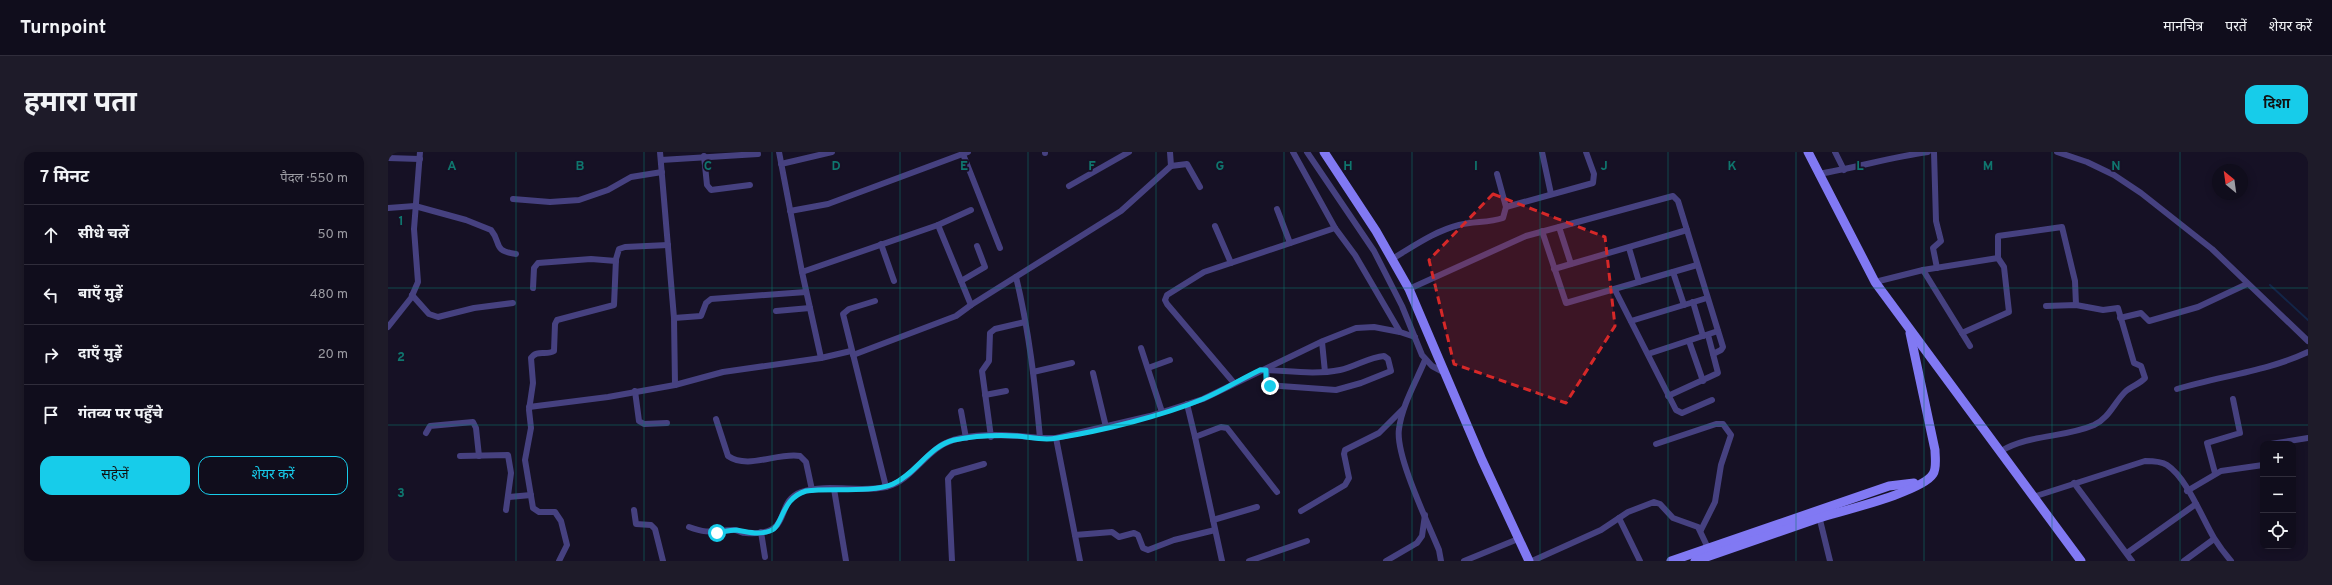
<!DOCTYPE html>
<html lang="hi">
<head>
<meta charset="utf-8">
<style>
	:root { --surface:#100d1c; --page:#1e1b29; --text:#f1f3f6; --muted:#9c9ca3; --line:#302d3b; --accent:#17ccea }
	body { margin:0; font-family:Overpass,"Noto Sans Devanagari",sans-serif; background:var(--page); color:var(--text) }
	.controls { position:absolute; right:12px; bottom:12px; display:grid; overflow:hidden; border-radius:8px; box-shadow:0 2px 10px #0003 }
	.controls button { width:36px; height:36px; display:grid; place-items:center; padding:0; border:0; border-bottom:1px solid var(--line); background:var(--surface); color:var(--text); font:20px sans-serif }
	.compass { position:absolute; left:1824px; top:12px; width:36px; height:36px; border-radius:50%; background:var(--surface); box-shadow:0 2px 10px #0003; rotate:331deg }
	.stop { position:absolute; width:12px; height:12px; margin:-9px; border:3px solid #17ccea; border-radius:50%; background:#fff }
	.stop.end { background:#17ccea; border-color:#fff; box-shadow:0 1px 4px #0008 }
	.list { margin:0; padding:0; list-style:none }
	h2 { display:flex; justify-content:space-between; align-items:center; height:52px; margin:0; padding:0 16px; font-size:17px }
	h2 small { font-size:13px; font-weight:400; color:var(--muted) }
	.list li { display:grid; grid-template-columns:26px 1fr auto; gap:12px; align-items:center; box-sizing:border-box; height:60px; padding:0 16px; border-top:1px solid var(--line) }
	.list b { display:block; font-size:15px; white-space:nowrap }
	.list em { font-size:13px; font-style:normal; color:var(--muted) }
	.actions { display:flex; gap:8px; padding:12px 16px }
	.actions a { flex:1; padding:9px 0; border:1px solid var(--accent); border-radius:12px; text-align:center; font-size:14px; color:var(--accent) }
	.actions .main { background:var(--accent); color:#111 }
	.icon { flex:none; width:22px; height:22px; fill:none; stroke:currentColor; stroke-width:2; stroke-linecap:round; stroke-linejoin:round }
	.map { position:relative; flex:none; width:1920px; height:409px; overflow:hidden; border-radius:12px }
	header { display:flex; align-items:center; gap:24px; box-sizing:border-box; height:56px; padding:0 20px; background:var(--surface); border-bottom:1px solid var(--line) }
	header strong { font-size:19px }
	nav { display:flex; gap:22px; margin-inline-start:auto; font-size:14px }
	.intro { display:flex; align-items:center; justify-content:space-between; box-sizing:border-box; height:96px; padding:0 24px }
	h1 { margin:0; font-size:28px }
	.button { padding:10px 18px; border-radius:12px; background:var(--accent); color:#111; font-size:14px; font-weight:700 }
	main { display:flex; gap:24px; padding:0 24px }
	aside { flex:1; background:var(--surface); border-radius:12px; box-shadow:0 2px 10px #0003 }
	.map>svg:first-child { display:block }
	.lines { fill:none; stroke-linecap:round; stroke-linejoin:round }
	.stream { stroke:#132548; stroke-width:2 }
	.street { stroke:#464180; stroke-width:6 }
	.secondary { stroke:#8179f3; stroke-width:9 }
	.route { stroke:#17ccea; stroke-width:5 }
	.marked { fill:#d62828; fill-opacity:0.2; stroke:#d62828; stroke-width:3; stroke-dasharray:8 5; stroke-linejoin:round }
	.grid { fill:none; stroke:#0f766e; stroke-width:1; stroke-opacity:0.55 }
	.grid-label { font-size:13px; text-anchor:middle; font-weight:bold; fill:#0f766e; stroke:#161125; stroke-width:3.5; stroke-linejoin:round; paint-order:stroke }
</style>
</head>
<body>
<header>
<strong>Turnpoint</strong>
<nav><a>मानचित्र</a><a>परतें</a><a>शेयर करें</a></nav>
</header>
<div class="intro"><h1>हमारा पता</h1><a class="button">दिशा</a></div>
<main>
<aside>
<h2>7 मिनट<small>पैदल · 550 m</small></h2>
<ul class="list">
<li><svg class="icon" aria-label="ahead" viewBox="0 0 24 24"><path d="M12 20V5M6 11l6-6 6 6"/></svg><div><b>सीधे चलें</b></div><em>50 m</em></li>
<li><svg class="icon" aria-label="left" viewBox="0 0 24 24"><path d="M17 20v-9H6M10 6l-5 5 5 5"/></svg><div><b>बाएँ मुड़ें</b></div><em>480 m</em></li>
<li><svg class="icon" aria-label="right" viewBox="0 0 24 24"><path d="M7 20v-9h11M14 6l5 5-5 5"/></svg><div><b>दाएँ मुड़ें</b></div><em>20 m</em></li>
<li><svg class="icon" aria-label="arrive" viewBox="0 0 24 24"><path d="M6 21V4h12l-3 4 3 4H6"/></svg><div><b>गंतव्य पर पहुँचे</b></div></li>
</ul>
<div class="actions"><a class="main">सहेजें</a><a>शेयर करें</a></div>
</aside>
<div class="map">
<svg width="1920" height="409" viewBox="0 0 1920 409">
	<rect width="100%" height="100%" fill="#161125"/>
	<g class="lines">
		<!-- stream -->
		<path class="stream" d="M1882 133 1920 168"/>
		<!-- street -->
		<g class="street">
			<path d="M272 0 286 166 287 233"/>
			<path d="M391 0 414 120 550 73 583 153 568 164 465 203"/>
			<path d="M657 0V1"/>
			<path d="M905 0 947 76"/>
			<path d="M919 0 986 99 1014 154 1034 203 1044 214 1057 221"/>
			<path d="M1154 0 1163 42"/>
			<path d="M1447 0 1456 18"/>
			<path d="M1546 0 1548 69 1553 89 1545 96 1549 116"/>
			<path d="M1669 0 1699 10 1726 23 1753 41 1824 97 1920 189"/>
			<path d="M575 2 612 96"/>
			<path d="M316 4 319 33 323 38 362 33"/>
			<path d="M0 6 32 7"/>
			<path d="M273 8 370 2"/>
			<path d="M393 12 444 0"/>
			<path d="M783 14 799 12 812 35"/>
			<path d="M1430 22C1467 16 1503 5 1540 0"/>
			<path d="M681 34 741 0"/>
			<path d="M125 47 162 50 191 48 220 38 243 25 274 20"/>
			<path d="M1118 55 1205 31 1206 22 1198 0"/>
			<path d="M0 56 27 54 78 68 103 78C114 91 104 99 128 102"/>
			<path d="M889 57 902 91"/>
			<path d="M402 59 440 52 580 0"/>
			<path d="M550 73 583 58"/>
			<path d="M827 74 843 111"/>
			<path d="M1171 75 1183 112"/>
			<path d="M1154 79 1178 151 1309 113"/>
			<path d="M493 92 506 129"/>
			<path d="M1241 96 1251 130"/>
			<path d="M1610 106V84L1674 75 1687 129 1688 153"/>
			<path d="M1004 107C1026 94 1047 79 1071 73 1086 69 1100 71 1115 66L1118 55 1109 22"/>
			<path d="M1166 117 1299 78"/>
			<path d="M1535 118 1582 194"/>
			<path d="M414 120 433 206 463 199"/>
			<path d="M1285 120 1296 153"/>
			<path d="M628 125C641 178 647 232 652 286H668L762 264 815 247 935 189 968 176 986 175 1012 180"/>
			<path d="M573 129 597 115 589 94"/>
			<path d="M1487 130 1535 118 1610 106 1616 115 1621 160 1574 181"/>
			<path d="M145 136 146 116 150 111 203 107 228 109"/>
			<path d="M1021 137 1138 84 1285 44 1290 49 1335 195 1333 198 1325 202"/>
			<path d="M1227 138 1288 258 1294 261 1324 248"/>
			<path d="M24 143 41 162 50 165 86 156 125 151"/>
			<path d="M487 149 461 157 455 162 456 166 498 335"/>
			<path d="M1305 150 1315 184"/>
			<path d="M583 153 733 59 783 14 782 0"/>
			<path d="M388 159 422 156"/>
			<path d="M286 166 313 164 318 151 323 147 418 140"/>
			<path d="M1732 166 1753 161 1761 169 1810 155 1859 132"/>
			<path d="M1243 169 1319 146"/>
			<path d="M0 175 23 146 30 130 26 77 32 0"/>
			<path d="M1301 189 1315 229"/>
			<path d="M934 190 937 220"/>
			<path d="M753 196 774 260"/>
			<path d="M1260 202 1330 179"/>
			<path d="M1037 208C1028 230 1014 253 1011 277 1007 303 1040 371 1051 398L1053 409"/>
			<path d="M760 216 782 208"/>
			<path d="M873 218H878C902 219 928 223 952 218 967 215 981 205 996 204L1000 207 1003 219 973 231 948 238 880 233 878 218"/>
			<path d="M645 220 684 211"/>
			<path d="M705 221 718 275"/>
			<path d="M846 231 779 152 777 148 779 143 816 120 947 76 967 103 1012 180 1027 185"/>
			<path d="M1789 237C1832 224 1880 219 1920 200"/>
			<path d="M247 239 251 269 256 272 279 271"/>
			<path d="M597 243 618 239"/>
			<path d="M1280 244 1330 221 1320 183"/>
			<path d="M799 252 807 285"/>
			<path d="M141 255 220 245 287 233 335 220 433 206"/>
			<path d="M573 259 578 286"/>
			<path d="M328 267 340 304C360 318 390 300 412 304L418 310 424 338"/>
			<path d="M38 281 42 274 85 270 88 276 91 304"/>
			<path d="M603 285 594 219 601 209 602 181 607 177 637 170"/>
			<path d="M668 286 692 409"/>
			<path d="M1268 292 1328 272H1335L1343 283 1333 313 1327 350 1313 378"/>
			<path d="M1883 292 1920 286"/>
			<path d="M1613 299C1642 282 1676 286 1706 273 1721 266 1726 251 1737 240 1743 234 1752 232 1757 226L1753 214 1746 211 1730 156 1715 158 1688 153 1658 154"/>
			<path d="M72 304 120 303 123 321 118 358"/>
			<path d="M1827 321 1819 291 1852 281 1845 247"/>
			<path d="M1686 331 1744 409"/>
			<path d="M446 337 458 409"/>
			<path d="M1799 339 1833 319 1875 313"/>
			<path d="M121 345 143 343"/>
			<path d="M1645 345 1757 309C1764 309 1773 309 1779 313 1799 326 1814 366 1826 386 1831 394 1837 402 1843 409"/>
			<path d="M246 358 248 372 263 373 267 377 275 409"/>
			<path d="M913 359 957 333 961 326 956 302 957 298 991 281 1015 257"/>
			<path d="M1431 364 1442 409"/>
			<path d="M1231 366 1252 409"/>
			<path d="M825 368 869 355"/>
			<path d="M301 375C322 383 326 378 346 378 350 378 353 381 358 381 367 382 383 381 389 373 398 362 395 347 413 340 440 331 471 341 498 335 520 330 533 307 551 295 573 279 626 283 652 286"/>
			<path d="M373 380 377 405"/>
			<path d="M687 383 724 380 731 385 746 381 750 383 755 396 760 398 786 388 827 378"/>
			<path d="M1739 401 1808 352"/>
			<path d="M171 409 179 393 173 369 167 360H151L145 356 137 308 143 276 141 258 145 231 143 206C149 197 158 204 166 199L167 172 169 168 226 153 228 107 231 97 237 95 280 93"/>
			<path d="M564 409 560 327 565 321 596 312"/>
			<path d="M834 409 807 285 833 275 839 276 889 340"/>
			<path d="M861 409 919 389"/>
			<path d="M998 409 1029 391 1034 384 1037 363"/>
			<path d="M1076 409 1130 387"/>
			<path d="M1144 409 1213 378 1240 360 1266 350 1272 352 1285 366 1310 375 1320 396"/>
			<path d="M1796 409 1826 387"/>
		</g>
		<!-- secondary -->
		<g class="secondary">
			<path d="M936 0 988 79 1021 137 1094 308 1141 409"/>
			<path d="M1420 0 1487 130 1693 409"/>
			<path d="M1283 409 1501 334 1526 331"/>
			<path d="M1307 409C1348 395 1390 380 1431 366 1453 359 1534 340 1545 322 1549 316 1547 305 1547 298L1522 181"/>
		</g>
	</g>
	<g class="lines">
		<!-- route -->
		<path class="route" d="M329 381C335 380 342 378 348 378 359 380 370 383 382 379 396 374 392 347 418 339 442 336 485 341 505 332 528 322 541 294 566 288 586 284 609 283 629 284 643 285 655 289 669 286 713 279 774 264 815 247 834 239 853 227 872 218H878V231L882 234"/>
	</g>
	<!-- marked area -->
	<path class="marked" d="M1105 42 1217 85 1227 174 1178 251 1066 212 1041 108Z"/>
	<!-- grid -->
	<path class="grid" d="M128 0V409M256 0V409M384 0V409M512 0V409M640 0V409M768 0V409M896 0V409M1024 0V409M1152 0V409M1280 0V409M1408 0V409M1536 0V409M1664 0V409M1792 0V409M0 136H1920M0 273H1920"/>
	<g class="grid-label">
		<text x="64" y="18">A</text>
		<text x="192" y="18">B</text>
		<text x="320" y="18">C</text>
		<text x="448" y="18">D</text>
		<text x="576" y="18">E</text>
		<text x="704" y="18">F</text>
		<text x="832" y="18">G</text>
		<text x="960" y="18">H</text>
		<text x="1088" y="18">I</text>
		<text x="1216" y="18">J</text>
		<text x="1344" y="18">K</text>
		<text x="1472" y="18">L</text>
		<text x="1600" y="18">M</text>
		<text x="1728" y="18">N</text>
		<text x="13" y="73">1</text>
		<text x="13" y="209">2</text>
		<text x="13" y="345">3</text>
	</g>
</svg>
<div class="controls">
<button>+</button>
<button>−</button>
<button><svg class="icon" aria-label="locate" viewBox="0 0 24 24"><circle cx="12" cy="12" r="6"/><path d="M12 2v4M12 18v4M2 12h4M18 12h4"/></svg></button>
</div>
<svg class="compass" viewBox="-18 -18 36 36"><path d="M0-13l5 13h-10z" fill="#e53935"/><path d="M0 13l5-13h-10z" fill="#9c9ca3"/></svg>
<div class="stop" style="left:329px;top:381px"></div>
<div class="stop end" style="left:882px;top:234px"></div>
</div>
</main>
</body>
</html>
